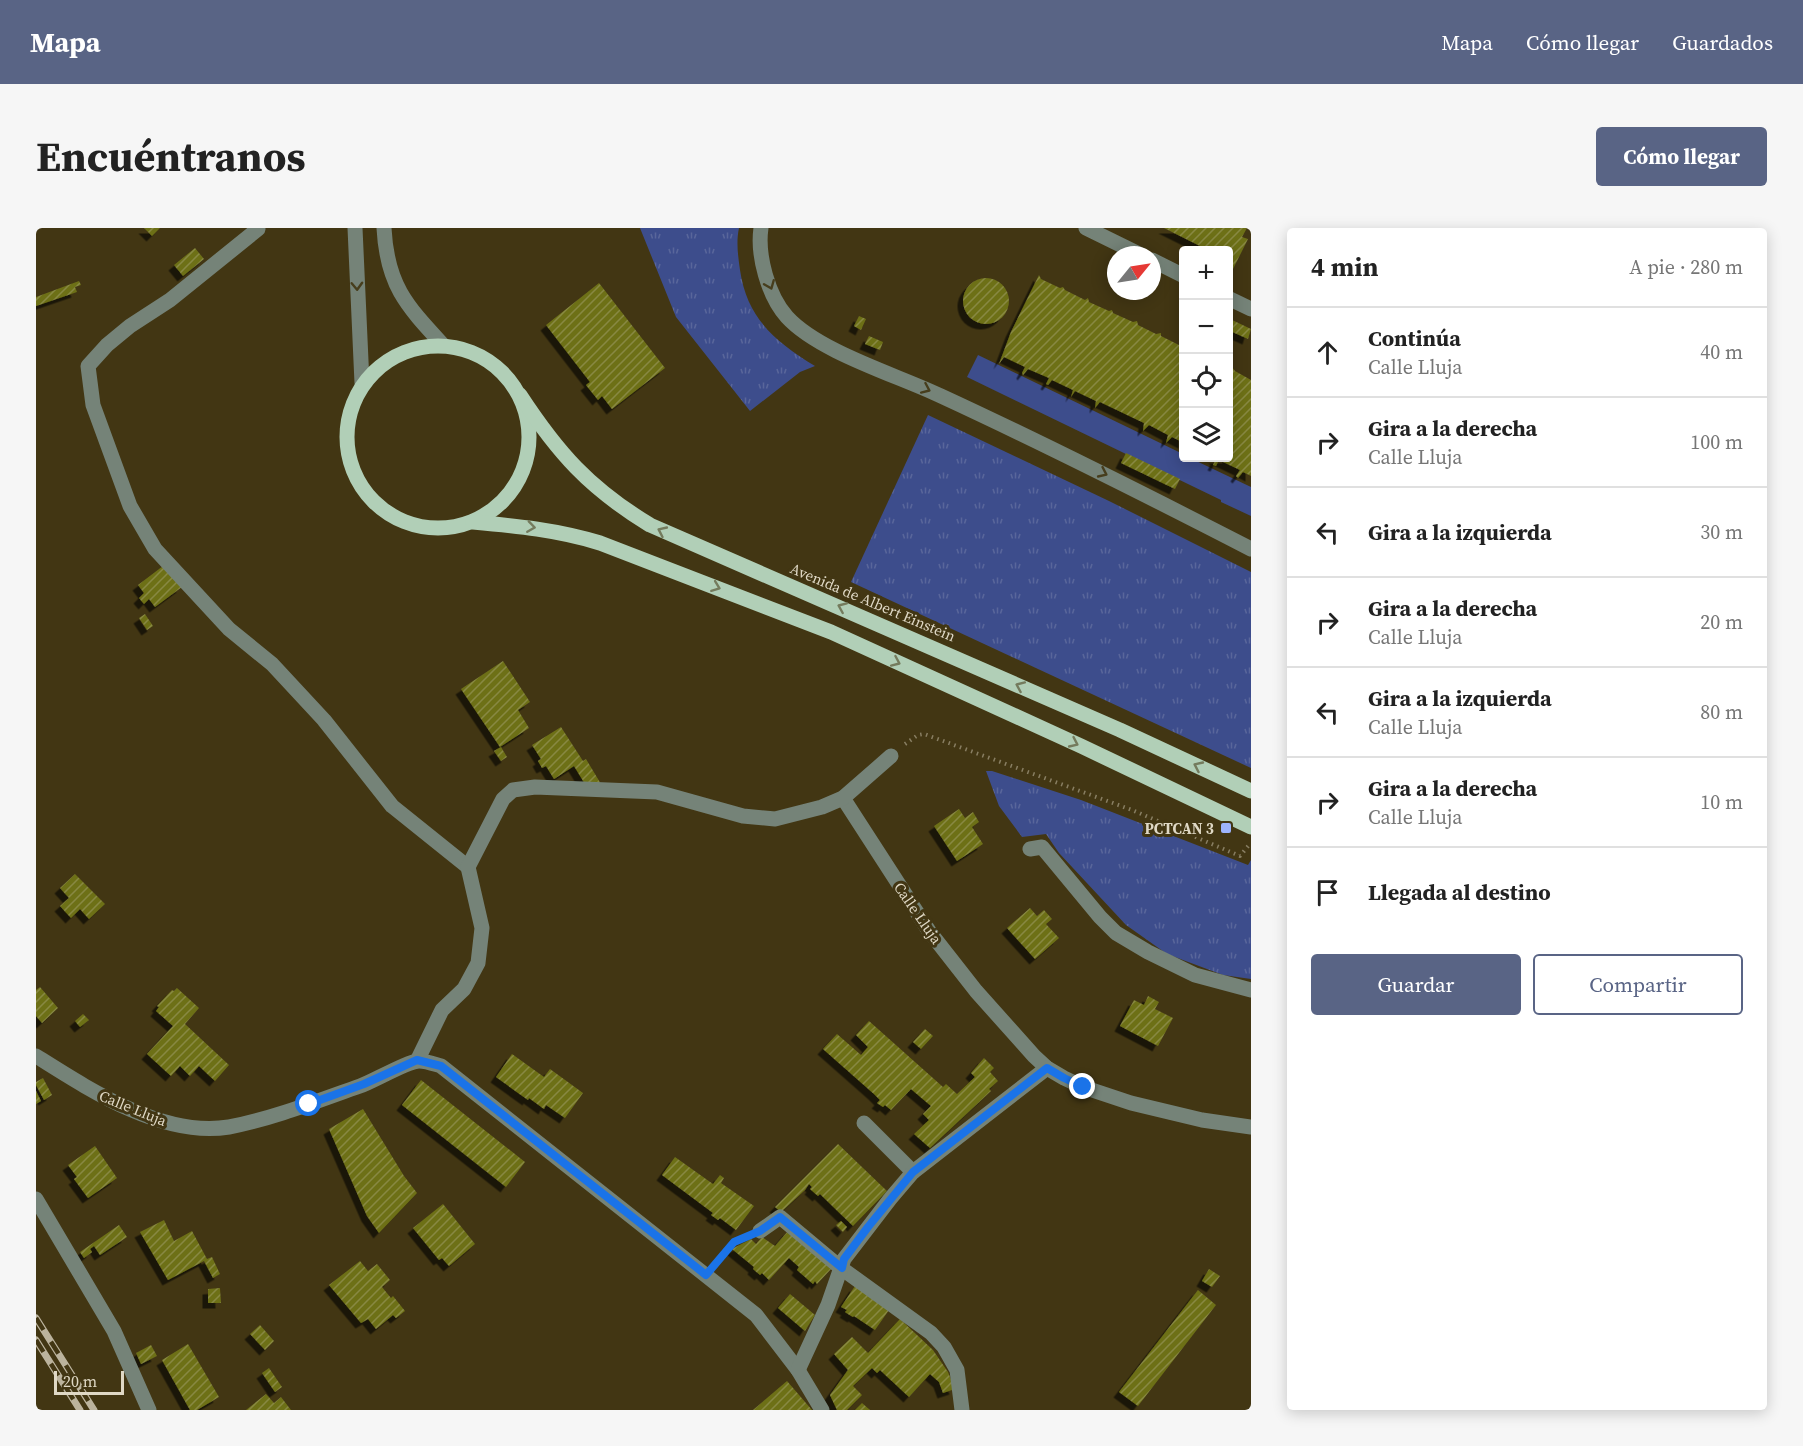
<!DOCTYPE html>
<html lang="es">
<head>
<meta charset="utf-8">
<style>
	:root { --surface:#fff; --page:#f6f6f6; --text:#222; --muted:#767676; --line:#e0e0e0; --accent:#596485 }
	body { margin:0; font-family:"Source Serif 4",serif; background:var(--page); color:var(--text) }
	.controls { position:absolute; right:18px; top:18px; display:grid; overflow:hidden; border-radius:6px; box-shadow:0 3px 15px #0003 }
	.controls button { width:54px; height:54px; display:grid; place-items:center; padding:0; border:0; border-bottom:2px solid var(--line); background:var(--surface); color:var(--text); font:30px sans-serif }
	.compass { position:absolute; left:1071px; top:18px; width:54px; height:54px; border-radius:50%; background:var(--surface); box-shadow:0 3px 15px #0003; rotate:60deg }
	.scale { position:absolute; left:18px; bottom:15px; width:70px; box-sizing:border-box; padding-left:6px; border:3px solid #dfd8c5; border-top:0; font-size:16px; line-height:21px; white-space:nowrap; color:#dfd8c5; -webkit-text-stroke:4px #423613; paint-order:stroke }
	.stop { position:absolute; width:18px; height:18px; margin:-14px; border:4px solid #1a73e8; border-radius:50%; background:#fff }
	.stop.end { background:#1a73e8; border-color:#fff; box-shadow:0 2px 6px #0008 }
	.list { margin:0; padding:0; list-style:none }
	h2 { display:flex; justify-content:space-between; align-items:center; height:78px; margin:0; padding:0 24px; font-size:26px }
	h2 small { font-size:20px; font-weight:400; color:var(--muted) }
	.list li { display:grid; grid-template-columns:39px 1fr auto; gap:18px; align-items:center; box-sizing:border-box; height:90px; padding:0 24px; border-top:2px solid var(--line) }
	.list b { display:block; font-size:22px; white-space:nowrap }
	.list p { margin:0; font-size:20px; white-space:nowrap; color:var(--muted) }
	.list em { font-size:20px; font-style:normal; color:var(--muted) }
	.actions { display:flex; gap:12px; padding:18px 24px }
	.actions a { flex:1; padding:14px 0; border:2px solid var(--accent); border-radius:6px; text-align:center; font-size:21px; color:var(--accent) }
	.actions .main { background:var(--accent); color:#fff }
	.icon { flex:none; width:33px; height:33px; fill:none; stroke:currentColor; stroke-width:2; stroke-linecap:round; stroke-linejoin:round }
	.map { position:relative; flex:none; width:1215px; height:1182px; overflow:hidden; border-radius:6px }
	header { display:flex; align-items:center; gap:36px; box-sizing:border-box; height:84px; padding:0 30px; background:var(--accent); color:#fff }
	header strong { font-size:28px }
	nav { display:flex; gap:33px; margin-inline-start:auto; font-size:21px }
	.intro { display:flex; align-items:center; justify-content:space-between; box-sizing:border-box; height:144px; padding:0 36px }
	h1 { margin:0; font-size:42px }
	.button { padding:15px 27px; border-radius:6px; background:var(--accent); color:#fff; font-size:21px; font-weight:700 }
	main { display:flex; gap:36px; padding:0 36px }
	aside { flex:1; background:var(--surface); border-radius:6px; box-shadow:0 3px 15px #0003 }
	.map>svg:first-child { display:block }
	.grass { fill:url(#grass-tufts) }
	.pitch { fill:#3d4d8c }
	.building { fill:url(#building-hatch); filter:url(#shadow) }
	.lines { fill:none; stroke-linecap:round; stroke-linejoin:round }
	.path { stroke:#887e62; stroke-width:4; stroke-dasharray:1.5 4.5; stroke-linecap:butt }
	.minor { stroke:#758378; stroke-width:15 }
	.major { stroke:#b1cfb7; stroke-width:15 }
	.rail-casing { stroke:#bbb39d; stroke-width:7 }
	.rail { stroke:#423613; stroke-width:4.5; stroke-dasharray:14; stroke-linecap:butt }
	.oneway { stroke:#473e1d }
	.oneway2 { stroke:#747b5d }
	.route { stroke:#1a73e8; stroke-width:8 }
	.poi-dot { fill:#9db4fd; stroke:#423613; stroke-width:2 }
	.labels { text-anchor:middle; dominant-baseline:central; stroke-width:6; stroke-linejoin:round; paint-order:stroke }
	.street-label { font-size:15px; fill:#dfd8c5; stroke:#423613 }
	.poi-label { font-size:15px; font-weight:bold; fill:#dfd8c5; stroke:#423613; text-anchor:end }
</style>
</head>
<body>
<header>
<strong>Mapa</strong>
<nav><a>Mapa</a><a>Cómo llegar</a><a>Guardados</a></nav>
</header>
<div class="intro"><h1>Encuéntranos</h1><a class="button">Cómo llegar</a></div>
<main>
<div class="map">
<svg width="1215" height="1182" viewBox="0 0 1215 1182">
	<defs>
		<pattern id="grass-tufts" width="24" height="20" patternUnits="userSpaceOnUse" patternTransform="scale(1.5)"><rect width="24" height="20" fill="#3d4d8c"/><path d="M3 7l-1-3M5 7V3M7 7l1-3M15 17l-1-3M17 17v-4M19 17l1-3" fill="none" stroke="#59669b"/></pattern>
		<pattern id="building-hatch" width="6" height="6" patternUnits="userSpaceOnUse" patternTransform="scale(1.5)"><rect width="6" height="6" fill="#6d6f18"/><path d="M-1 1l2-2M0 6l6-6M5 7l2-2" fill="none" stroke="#888943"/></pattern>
		<filter id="shadow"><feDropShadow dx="-5.5" dy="5.5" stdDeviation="0" flood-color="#0009"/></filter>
	</defs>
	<rect width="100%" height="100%" fill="#423613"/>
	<!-- grass -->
	<g class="grass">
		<path d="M604 0H703C700 14 702 28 704 42 711 91 740 114 779 138L764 144 714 183 640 89Z"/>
		<path d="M892 187 1073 273 1215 344V540L815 354Z"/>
		<path d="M950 543H956L1045 572 1212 637 1215 632V751L1187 747 1131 726 1090 697 1023 625 1010 606 986 609 963 578Z"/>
	</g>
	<!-- pitch -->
	<path class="pitch" d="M942 127 1147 226 1148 230H1154L1215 259V288L1185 274V272L931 149Z"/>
	<!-- building -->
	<g class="building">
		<path d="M108 0H124L116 8Z"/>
		<path d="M1128 0H1211L1206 9 1212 11 1197 41 1192 38V22H1167L1168 20Z"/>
		<path d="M159 20 168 31 147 48 138 37Z"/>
		<path d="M1003 47 1005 51 1024 60 1027 59 1029 62 1049 72 1052 70 1053 74 1073 83 1076 82 1077 85 1097 94 1101 93 1102 97 1120 106 1125 105V108L1145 118 1148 116V215L1136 209 1130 215 1132 207 1113 197 1107 203 1108 195 1064 174 1059 180 1060 173 1039 163 1035 169 1037 162 1016 152 1012 157 1010 156 1013 150 992 141 987 147 986 145 989 139 968 129 963 136 975 104Z"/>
		<circle cx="950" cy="73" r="23"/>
		<path d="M43 53 45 57 39 59 41 64 0 78V69Z"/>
		<path d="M563 55 629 140 576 181 566 168 562 172 550 157 554 154 510 97Z"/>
		<path d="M823 88 830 91 825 102 818 98Z"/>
		<path d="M1192 90 1215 101 1212 111 1192 102Z"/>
		<path d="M833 108 847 114 844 122 829 116Z"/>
		<path d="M1196 139 1199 143 1215 152V248L1207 244 1202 250 1200 248 1204 242 1183 232 1180 238 1177 237 1180 231 1177 230H1192V141Z"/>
		<path d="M1090 225 1144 251 1139 261 1085 235Z"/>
		<path d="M127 338 146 359 119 379 113 371 108 376 103 370 108 365 102 357Z"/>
		<path d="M109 386 117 398 111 402 103 390Z"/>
		<path d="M467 433 494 474 482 482 493 500 464 519 425 461Z"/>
		<path d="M525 499 547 533 550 531 565 556H549L538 538 518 551 510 538 506 540 502 533 505 531 496 517Z"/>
		<path d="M465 519 471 529 465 533 458 523Z"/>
		<path d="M923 581 929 590 937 584 943 594 936 599 947 616 921 633 898 598Z"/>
		<path d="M39 646 69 676 53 691 44 681 35 690 24 678 33 670 24 660Z"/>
		<path d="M994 680 1001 688 1008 682 1016 691 1010 696 1023 710 999 731 971 700Z"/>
		<path d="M4 759 22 780 6 795 0 788V762Z"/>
		<path d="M141 760 163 780 149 796 193 837 179 853 163 838 154 848 144 838 135 848 111 826 137 798 120 783 123 779 121 778 136 762 138 763Z"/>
		<path d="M1112 768 1123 774 1119 781 1137 790 1122 818 1084 798 1098 772 1108 777Z"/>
		<path d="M47 786 53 792 44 799 39 793Z"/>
		<path d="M833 793 907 859 910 856 921 866 939 849 935 845 948 830 958 840 954 844 962 853 953 861 955 863 894 920 878 906 893 892 887 886 895 878 875 861 855 882 849 877 847 879 841 875 844 872 838 866 787 821 801 806 825 827 832 819 820 807Z"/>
		<path d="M889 801 897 808 885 821 877 814Z"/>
		<path d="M476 826 508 849 514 841 547 865 529 890 510 877 508 881 493 870 492 872 460 849Z"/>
		<path d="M7 850 16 867 8 872 0 857V854Z"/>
		<path d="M385 852 489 934 470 959 366 877Z"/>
		<path d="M0 863 5 873 0 876Z"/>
		<path d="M327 881 368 948 381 965 343 1005 331 988 293 901Z"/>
		<path d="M802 916 851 963 817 998 784 966 782 968 774 961 776 959 773 956 769 962 745 984 739 979Z"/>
		<path d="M59 918 81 950 52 970 38 951 41 949 32 937Z"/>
		<path d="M639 929 677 956 684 947 688 950 685 955 718 978 700 1002 684 990 682 992 675 987 677 985 626 947Z"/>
		<path d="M407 976 439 1016 413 1038 406 1030 403 1032 377 1000Z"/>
		<path d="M128 992 138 1013 156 1003 171 1031 176 1029 184 1046 177 1050 168 1033 132 1052 104 1004Z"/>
		<path d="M805 993 811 999 807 1004 800 997Z"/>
		<path d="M83 997 91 1009 64 1027 58 1018 54 1021 56 1024 48 1030 44 1024Z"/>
		<path d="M753 1002 796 1040 781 1056 779 1053 777 1056 761 1042 763 1039 753 1030 733 1052 726 1045 724 1047 717 1041 718 1039 696 1021 715 1011 720 1016 726 1009 739 1018Z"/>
		<path d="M324 1033 332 1043 341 1036 354 1052 346 1059 355 1070 357 1068 369 1083 360 1090 357 1087 340 1101 332 1091 325 1095 293 1057Z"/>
		<path d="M1173 1041 1184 1048 1176 1059 1166 1053Z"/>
		<path d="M819 1058 853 1082 839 1102 818 1088 817 1089 812 1086 809 1084 811 1082 805 1079Z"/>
		<path d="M184 1060 185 1075H172V1061Z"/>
		<path d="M1162 1062 1180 1077 1102 1178 1083 1164Z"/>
		<path d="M754 1066 779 1087 769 1103 742 1080Z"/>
		<path d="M864 1091 897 1122 912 1144 919 1161 907 1165 903 1154 894 1146 873 1169 844 1142 841 1145 836 1140 817 1158 826 1167 811 1182H801L794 1167 812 1142 798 1126 816 1109 832 1125Z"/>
		<path d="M224 1097 238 1113 229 1122 214 1106Z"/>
		<path d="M152 1116 183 1169 161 1182H154L126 1132Z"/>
		<path d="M115 1117 121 1128 105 1136 100 1125Z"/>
		<path d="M233 1140 246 1159 239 1164 226 1145Z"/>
		<path d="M751 1153 776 1182H717Z"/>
		<path d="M230 1166 238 1175 245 1169 255 1182H210Z"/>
		<path d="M826 1175 834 1182H819Z"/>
	</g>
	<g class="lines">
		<!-- path -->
		<g class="path">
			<path d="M869 516 882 507 888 506 1096 582 1204 628 1213 617"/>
			<path d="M681 1034 698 1014 708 1010"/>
		</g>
		<!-- minor -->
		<g class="minor">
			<path d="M319 0 326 155"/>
			<path d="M348 0C351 57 370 77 407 117"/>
			<path d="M725 0C721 27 732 68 751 89 783 124 861 147 905 168 1009 216 1112 268 1215 321"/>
			<path d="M1050 0 1105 27"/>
			<path d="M222 1 134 72 94 98 71 117 52 138 57 177 94 278 119 321 193 401 236 436 288 492 356 578 432 639"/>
			<path d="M1116 32 1148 48"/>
			<path d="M1192 70 1215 81"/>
			<path d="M807 570 893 703 940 763 998 828 1011 840 1028 850 1047 859 1095 875 1166 892 1215 899"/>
			<path d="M994 621 1006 619 1064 689 1080 705 1112 724 1159 747 1215 762"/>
			<path d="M0 828C54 862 127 910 193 899 236 891 284 872 324 858 338 853 372 833 383 833 390 833 398 836 405 838L720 1087 762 1142 786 1182"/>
			<path d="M381 833 406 782 428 761 442 735 446 700 432 639 467 571 477 562 499 559 621 564 707 588 739 591 786 579 807 570 855 528"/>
			<path d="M828 895 877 944"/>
			<path d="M0 971 78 1103 113 1182"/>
			<path d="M724 1003 744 989 805 1040 895 1105 908 1119 921 1142 926 1182"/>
			<path d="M762 1142 792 1077 808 1031 854 971 877 944 1011 840"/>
		</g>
		<!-- major -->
		<g class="major">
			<circle cx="402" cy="209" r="91"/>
			<path d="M484 167C522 225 553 260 614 297L1084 502 1215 563"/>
			<path d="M437 294C481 298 522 302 564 315L795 404 1045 518 1215 599"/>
		</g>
		<!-- rail casing -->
		<g class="rail-casing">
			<g id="rail">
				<path d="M0 1090 58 1182"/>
				<path d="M0 1112 44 1182"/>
			</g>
		</g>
		<!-- rail -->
		<use href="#rail" class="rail"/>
	</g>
	<!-- one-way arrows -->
	<defs><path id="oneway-chevron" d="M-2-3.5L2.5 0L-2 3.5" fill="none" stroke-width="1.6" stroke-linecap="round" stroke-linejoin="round" transform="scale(1.5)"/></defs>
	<g class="oneway">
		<use href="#oneway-chevron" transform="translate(734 57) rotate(68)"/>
		<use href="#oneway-chevron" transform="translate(321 58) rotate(88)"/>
		<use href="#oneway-chevron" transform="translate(890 161) rotate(24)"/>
		<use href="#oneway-chevron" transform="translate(1067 245) rotate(25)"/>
	</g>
	<g class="oneway2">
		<use href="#oneway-chevron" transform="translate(495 299) rotate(8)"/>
		<use href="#oneway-chevron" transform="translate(626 303) rotate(-155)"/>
		<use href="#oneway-chevron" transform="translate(680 359) rotate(21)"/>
		<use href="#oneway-chevron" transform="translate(806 379) rotate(-157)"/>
		<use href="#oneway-chevron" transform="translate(860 434) rotate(24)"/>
		<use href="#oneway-chevron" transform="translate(984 458) rotate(-156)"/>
		<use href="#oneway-chevron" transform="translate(1038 515) rotate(25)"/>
		<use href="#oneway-chevron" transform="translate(1162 538) rotate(-155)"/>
	</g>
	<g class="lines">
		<!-- route -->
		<path class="route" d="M273 876 328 856 381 832 405 838 670 1047 698 1014 724 1003 744 989 806 1040 808 1031 832 999 877 944 1011 840 1028 850 1047 859"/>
	</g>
	<!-- markers -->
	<rect class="poi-dot" x="1184" y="594" width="12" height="12" rx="3"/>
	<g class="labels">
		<!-- street labels -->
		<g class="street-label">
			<text transform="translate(837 374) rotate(23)">Avenida de Albert Einstein</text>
			<text transform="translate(882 685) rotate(55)">Calle Lluja</text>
			<text transform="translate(97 880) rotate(22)">Calle Lluja</text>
		</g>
		<!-- poi labels -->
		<g class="poi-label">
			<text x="1178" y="600">PCTCAN 3</text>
		</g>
	</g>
</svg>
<div class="controls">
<button>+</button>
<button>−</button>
<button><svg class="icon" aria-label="locate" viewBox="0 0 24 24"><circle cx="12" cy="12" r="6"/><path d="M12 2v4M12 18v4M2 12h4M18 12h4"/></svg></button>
<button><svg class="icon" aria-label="layers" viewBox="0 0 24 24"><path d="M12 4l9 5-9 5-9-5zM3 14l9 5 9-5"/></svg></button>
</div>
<svg class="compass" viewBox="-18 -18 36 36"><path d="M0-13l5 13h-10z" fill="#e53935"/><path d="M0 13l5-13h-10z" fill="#767676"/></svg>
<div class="scale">20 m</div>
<div class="stop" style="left:273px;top:876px"></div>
<div class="stop end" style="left:1047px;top:859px"></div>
</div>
<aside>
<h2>4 min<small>A pie · 280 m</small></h2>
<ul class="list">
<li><svg class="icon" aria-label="ahead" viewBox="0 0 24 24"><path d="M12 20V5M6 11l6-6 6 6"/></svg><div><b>Continúa</b><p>Calle Lluja</p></div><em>40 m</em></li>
<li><svg class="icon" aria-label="right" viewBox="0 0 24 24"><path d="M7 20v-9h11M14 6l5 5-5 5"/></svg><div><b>Gira a la derecha</b><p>Calle Lluja</p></div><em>100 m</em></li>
<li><svg class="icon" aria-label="left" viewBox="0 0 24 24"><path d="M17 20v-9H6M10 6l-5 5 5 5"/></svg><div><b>Gira a la izquierda</b></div><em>30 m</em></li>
<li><svg class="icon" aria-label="right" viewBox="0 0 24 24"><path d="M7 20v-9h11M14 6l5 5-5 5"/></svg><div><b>Gira a la derecha</b><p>Calle Lluja</p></div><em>20 m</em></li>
<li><svg class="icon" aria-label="left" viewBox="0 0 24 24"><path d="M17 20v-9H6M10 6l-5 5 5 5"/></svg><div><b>Gira a la izquierda</b><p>Calle Lluja</p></div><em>80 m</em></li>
<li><svg class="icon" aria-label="right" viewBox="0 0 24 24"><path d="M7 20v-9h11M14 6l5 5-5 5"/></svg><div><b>Gira a la derecha</b><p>Calle Lluja</p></div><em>10 m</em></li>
<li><svg class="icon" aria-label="arrive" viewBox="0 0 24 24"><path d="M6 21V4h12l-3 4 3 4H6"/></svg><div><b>Llegada al destino</b></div></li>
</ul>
<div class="actions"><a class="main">Guardar</a><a>Compartir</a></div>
</aside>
</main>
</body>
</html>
